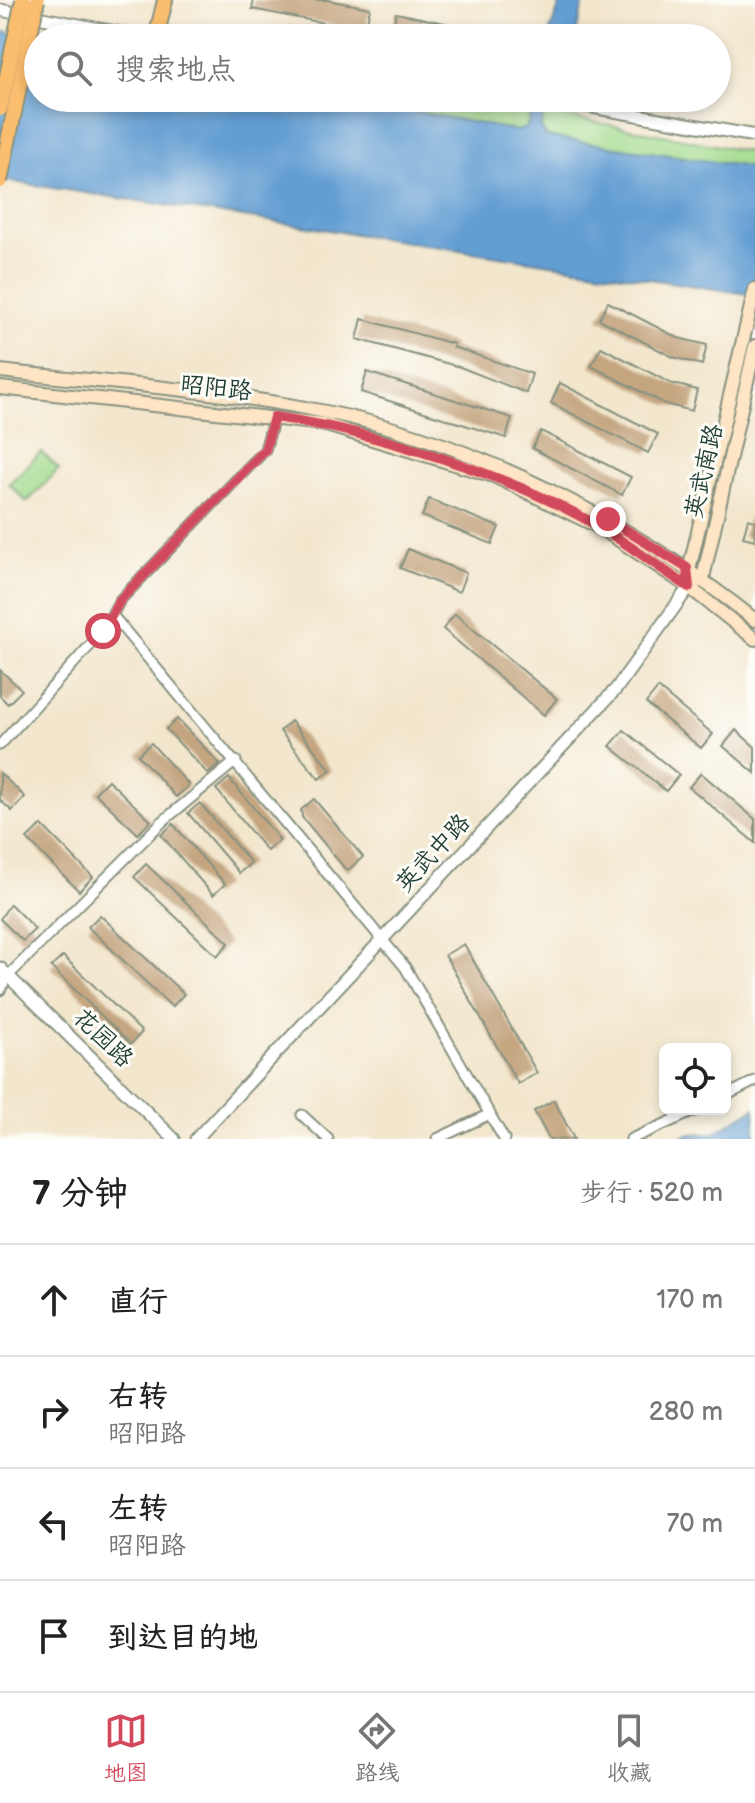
<!DOCTYPE html>
<html lang="zh">
<head>
<meta charset="utf-8">
<style>
	:root { --surface:#fff; --page:#f6f6f6; --text:#222; --muted:#767676; --line:#e0e0e0; --accent:#d1495b }
	body { margin:0; font-family:"Balsamiq Sans","LXGW WenKai TC",sans-serif; background:var(--page); color:var(--text) }
	.controls { position:absolute; right:24px; bottom:24px; display:grid; overflow:hidden; border-radius:12px; box-shadow:0 4px 12px #0003 }
	.controls button { width:72px; height:72px; display:grid; place-items:center; padding:0; border:0; border-bottom:2px solid var(--line); background:var(--surface); color:var(--text); font:40px sans-serif }
	.stop { position:absolute; width:24px; height:24px; margin:-18px; border:6px solid #d1495b; border-radius:50%; background:#fff }
	.stop.end { background:#d1495b; border-color:#fff; box-shadow:0 2px 8px #0008 }
	.list { margin:0; padding:0; list-style:none }
	h2 { display:flex; justify-content:space-between; align-items:center; height:104px; margin:0; padding:0 32px; font-size:34px }
	h2 small { font-size:26px; font-weight:400; color:var(--muted) }
	.list li { display:grid; grid-template-columns:52px 1fr auto; gap:24px; align-items:center; box-sizing:border-box; height:112px; padding:0 32px; border-top:2px solid var(--line) }
	.list b { display:block; font-size:30px; white-space:nowrap }
	.list p { margin:0; font-size:26px; white-space:nowrap; color:var(--muted) }
	.list em { font-size:26px; font-style:normal; color:var(--muted) }
	.icon { flex:none; width:44px; height:44px; fill:none; stroke:currentColor; stroke-width:2; stroke-linecap:round; stroke-linejoin:round }
	.map { position:relative; flex:none; width:755px; height:1139px; overflow:hidden }
	.search { position:absolute; background:var(--surface); box-shadow:0 4px 12px #0003; left:24px; right:24px; top:24px; height:88px; display:flex; align-items:center; gap:20px; box-sizing:border-box; padding:0 28px; border-radius:44px; color:var(--muted); font-size:30px }
	.sheet { height:552px; background:var(--surface) }
	nav { display:flex; justify-content:space-around; align-items:center; box-sizing:border-box; height:112px; border-top:2px solid var(--line); background:var(--surface); font-size:22px; color:var(--muted) }
	nav a { display:grid; justify-items:center; gap:4px }
	nav .on { color:var(--accent) }
	.map>svg:first-child { display:block }
	.green { fill:#a1da8c; stroke:#608c60; stroke-width:2 }
	.water { fill:#649ed3; stroke:#426e84; stroke-width:2 }
	.building { fill:#c4a580 }
	.lines { fill:none; stroke-linecap:round; stroke-linejoin:round }
	.minor-casing { stroke:#889280; stroke-width:13 }
	.tertiary-casing { stroke:#889280; stroke-width:15 }
	.secondary-casing { stroke:#889280; stroke-width:16 }
	.primary-casing { stroke:#889280; stroke-width:18 }
	.minor { stroke:#fff; stroke-width:9 }
	.tertiary { stroke:#fff; stroke-width:11 }
	.secondary { stroke:#fde5c5; stroke-width:12 }
	.primary { stroke:#fbbd6e; stroke-width:14 }
	.primary-bridge-casing { stroke:#889280; stroke-width:18; stroke-linecap:butt }
	.primary-bridge { stroke:#fbbd6e; stroke-width:14 }
	.route { stroke:#d1495b; stroke-width:10 }
	.labels { text-anchor:middle; dominant-baseline:central; stroke-width:6; stroke-linejoin:round; paint-order:stroke }
	.street-label { font-size:24px; fill:#1f3d34; stroke:#fdfcf7 }
</style>
</head>
<body>
<div class="map">
<svg width="755" height="1139" viewBox="0 0 755 1139">
	<rect width="100%" height="100%" fill="#fdfcf7"/>
	<filter id="ink" filterUnits="userSpaceOnUse"><feTurbulence type="fractalNoise" baseFrequency=".0125" numOctaves="2"/><feDisplacementMap in="SourceGraphic" scale="16" xChannelSelector="R" yChannelSelector="G"/><feConvolveMatrix kernelMatrix="1 2 1 2 8 2 1 2 1" color-interpolation-filters="sRGB"/></filter>
	<filter id="wash" filterUnits="userSpaceOnUse"><feTurbulence type="fractalNoise" baseFrequency=".006" numOctaves="4" result="noise"/><feDisplacementMap in="SourceGraphic" scale="32" xChannelSelector="R" yChannelSelector="G"/><feGaussianBlur stdDeviation="1.8" result="paint"/><feColorMatrix in="noise" values="0 0 0 0 0 0 0 0 0 0 0 0 0 0 0 0 0 1.4 0 .05"/><feComposite in="paint" operator="in"/></filter>
	<g filter="url(#wash)">
		<rect width="100%" height="100%" fill="#f2e6cc"/>
		<!-- green -->
		<g class="green">
			<path d="M50 20 148 38H46Z"/>
			<path d="M346 98H469L531 110 527 127 518 131Z"/>
			<path d="M544 112 755 153V168L548 137 541 128Z"/>
			<path d="M41 452 59 469 27 502 9 484Z"/>
		</g>
		<!-- water -->
		<g class="water">
			<path d="M562 0H584L575 38H547Z"/>
			<path d="M0 31 38 39V98H346L518 131 527 127 534 98H547L541 128 545 136 755 168V295L0 180Z"/>
			<path d="M755 1108V1139H678L687 1134 714 1133Z"/>
		</g>
		<g id="blocks">
			<!-- building -->
			<g class="building">
				<path d="M254 0H327L370 8 365 31 252 9Z"/>
				<path d="M396 13 498 34 497 38H408L391 35Z"/>
				<path d="M608 302 678 338 707 345 702 365 673 357 599 319Z"/>
				<path d="M362 319 454 344 453 347 532 374 526 393 460 367 357 339Z"/>
				<path d="M601 347 670 383 697 390 692 411 665 404 591 366Z"/>
				<path d="M367 372 512 418 506 438 361 392Z"/>
				<path d="M560 383 658 434 648 453 551 403Z"/>
				<path d="M541 431 631 477 622 495 532 448Z"/>
				<path d="M429 499 499 527 492 544 422 516Z"/>
				<path d="M748 519 755 521V540L743 537Z"/>
				<path d="M408 549 466 573 459 592 400 568Z"/>
				<path d="M455 614 557 699 544 715 443 629Z"/>
				<path d="M0 670 22 690 8 704 0 696Z"/>
				<path d="M658 688 713 734 701 748 646 703Z"/>
				<path d="M177 719 220 764 208 774 166 729Z"/>
				<path d="M291 721 331 770 319 779 280 731Z"/>
				<path d="M624 730 679 775 666 791 610 746Z"/>
				<path d="M736 730 755 747V773L723 746Z"/>
				<path d="M151 743 189 785 176 797 138 755Z"/>
				<path d="M0 773 25 797 12 811 0 800Z"/>
				<path d="M701 773 755 819V843L689 787Z"/>
				<path d="M229 778 280 840 267 851 216 789Z"/>
				<path d="M108 780 151 821 138 834 95 793Z"/>
				<path d="M314 799 363 857 347 871 302 817 301 810Z"/>
				<path d="M200 803 251 863 239 873 188 813Z"/>
				<path d="M173 824 225 884 213 895 161 835Z"/>
				<path d="M42 825 93 877 79 891 27 839Z"/>
				<path d="M146 864 229 943 217 956 134 877Z"/>
				<path d="M10 904 35 929 23 941 0 919Z"/>
				<path d="M100 915 184 994 172 1007 88 927Z"/>
				<path d="M464 944 537 1073 518 1084 445 955Z"/>
				<path d="M63 956 142 1032 131 1044 51 967Z"/>
				<path d="M554 1100 574 1139H549L534 1111Z"/>
			</g>
		</g>
	</g>
	<g filter="url(#ink)">
		<use href="#blocks" fill-opacity="0" stroke="#889280" stroke-width="2"/>
		<g class="lines">
			<!-- minor casing -->
			<g class="minor-casing">
				<g id="minor">
					<path d="M112 615 405 967 504 1139"/>
					<path d="M0 745 103 631 120 600 265 450 274 417"/>
					<path d="M0 990 8 976 163 821 236 761"/>
					<path d="M725 1096 755 1081"/>
					<path d="M302 1115 328 1139"/>
					<path d="M437 1139 490 1114"/>
					<path d="M631 1139 699 1109"/>
				</g>
			</g>
			<!-- tertiary casing -->
			<g class="tertiary-casing">
				<g id="tertiary">
					<path d="M0 10 148 38"/>
					<path d="M541 98 755 136"/>
					<path d="M0 968 174 1139"/>
					<path d="M196 1139 616 689 689 587"/>
				</g>
			</g>
			<!-- secondary casing -->
			<g class="secondary-casing">
				<g id="secondary">
					<path d="M0 371C108 383 219 390 326 412 476 442 636 525 755 620"/>
					<path d="M0 388 323 424 494 476 601 528 689 587 755 639"/>
					<path d="M688 574 755 289"/>
					<path d="M697 582 703 578 755 346"/>
				</g>
			</g>
			<!-- primary casing -->
			<g class="primary-casing">
				<path id="primary" d="M156 38 165 0"/>
			</g>
			<!-- minor -->
			<use href="#minor" class="minor"/>
			<!-- tertiary -->
			<use href="#tertiary" class="tertiary"/>
			<!-- secondary -->
			<use href="#secondary" class="secondary"/>
			<!-- primary -->
			<use href="#primary" class="primary"/>
			<!-- primary-bridge casing -->
			<g class="primary-bridge-casing">
				<g id="primary-bridge">
					<path d="M0 109 23 0"/>
					<path d="M0 181 37 0"/>
				</g>
			</g>
			<!-- primary-bridge -->
			<use href="#primary-bridge" class="primary-bridge"/>
		</g>
	</g>
	<g class="lines" filter="url(#ink)">
		<!-- route -->
		<path class="route" d="M103 631 120 600 265 450 274 417C374 431 516 477 603 529 632 547 660 568 689 587L687 568 608 519"/>
	</g>
	<g class="labels">
		<!-- street labels -->
		<g class="street-label">
			<text transform="translate(216 388) rotate(6)">昭阳路</text>
			<text transform="translate(704 471) rotate(-77)">英武南路</text>
			<text transform="translate(433 853) rotate(-47)">英武中路</text>
			<text transform="translate(103 1038) rotate(44)">花园路</text>
		</g>
	</g>
</svg>
<div class="controls">
<button><svg class="icon" aria-label="locate" viewBox="0 0 24 24"><circle cx="12" cy="12" r="6"/><path d="M12 2v4M12 18v4M2 12h4M18 12h4"/></svg></button>
</div>
<div class="stop" style="left:103px;top:631px"></div>
<div class="stop end" style="left:608px;top:519px"></div>
<div class="search"><svg class="icon" aria-label="search" viewBox="0 0 24 24"><circle cx="10" cy="10" r="6"/><path d="M15 15l6 6"/></svg>搜索地点</div>
</div>
<section class="sheet">
<h2>7 分钟<small>步行 · 520 m</small></h2>
<ul class="list">
<li><svg class="icon" aria-label="ahead" viewBox="0 0 24 24"><path d="M12 20V5M6 11l6-6 6 6"/></svg><div><b>直行</b></div><em>170 m</em></li>
<li><svg class="icon" aria-label="right" viewBox="0 0 24 24"><path d="M7 20v-9h11M14 6l5 5-5 5"/></svg><div><b>右转</b><p>昭阳路</p></div><em>280 m</em></li>
<li><svg class="icon" aria-label="left" viewBox="0 0 24 24"><path d="M17 20v-9H6M10 6l-5 5 5 5"/></svg><div><b>左转</b><p>昭阳路</p></div><em>70 m</em></li>
<li><svg class="icon" aria-label="arrive" viewBox="0 0 24 24"><path d="M6 21V4h12l-3 4 3 4H6"/></svg><div><b>到达目的地</b></div></li>
</ul>
</section>
<nav>
<a class="on"><svg class="icon" aria-label="map" viewBox="0 0 24 24"><path d="M3 6l6-2 6 2 6-2v14l-6 2-6-2-6 2zM9 4v14M15 6v14"/></svg>地图</a>
<a><svg class="icon" aria-label="directions" viewBox="0 0 24 24"><path d="M12 3l9 9-9 9-9-9zM9 14v-3h6M13 9l2 2-2 2"/></svg>路线</a>
<a><svg class="icon" aria-label="saved" viewBox="0 0 24 24"><path d="M7 4h10v16l-5-4-5 4z"/></svg>收藏</a>
</nav>
</body>
</html>
